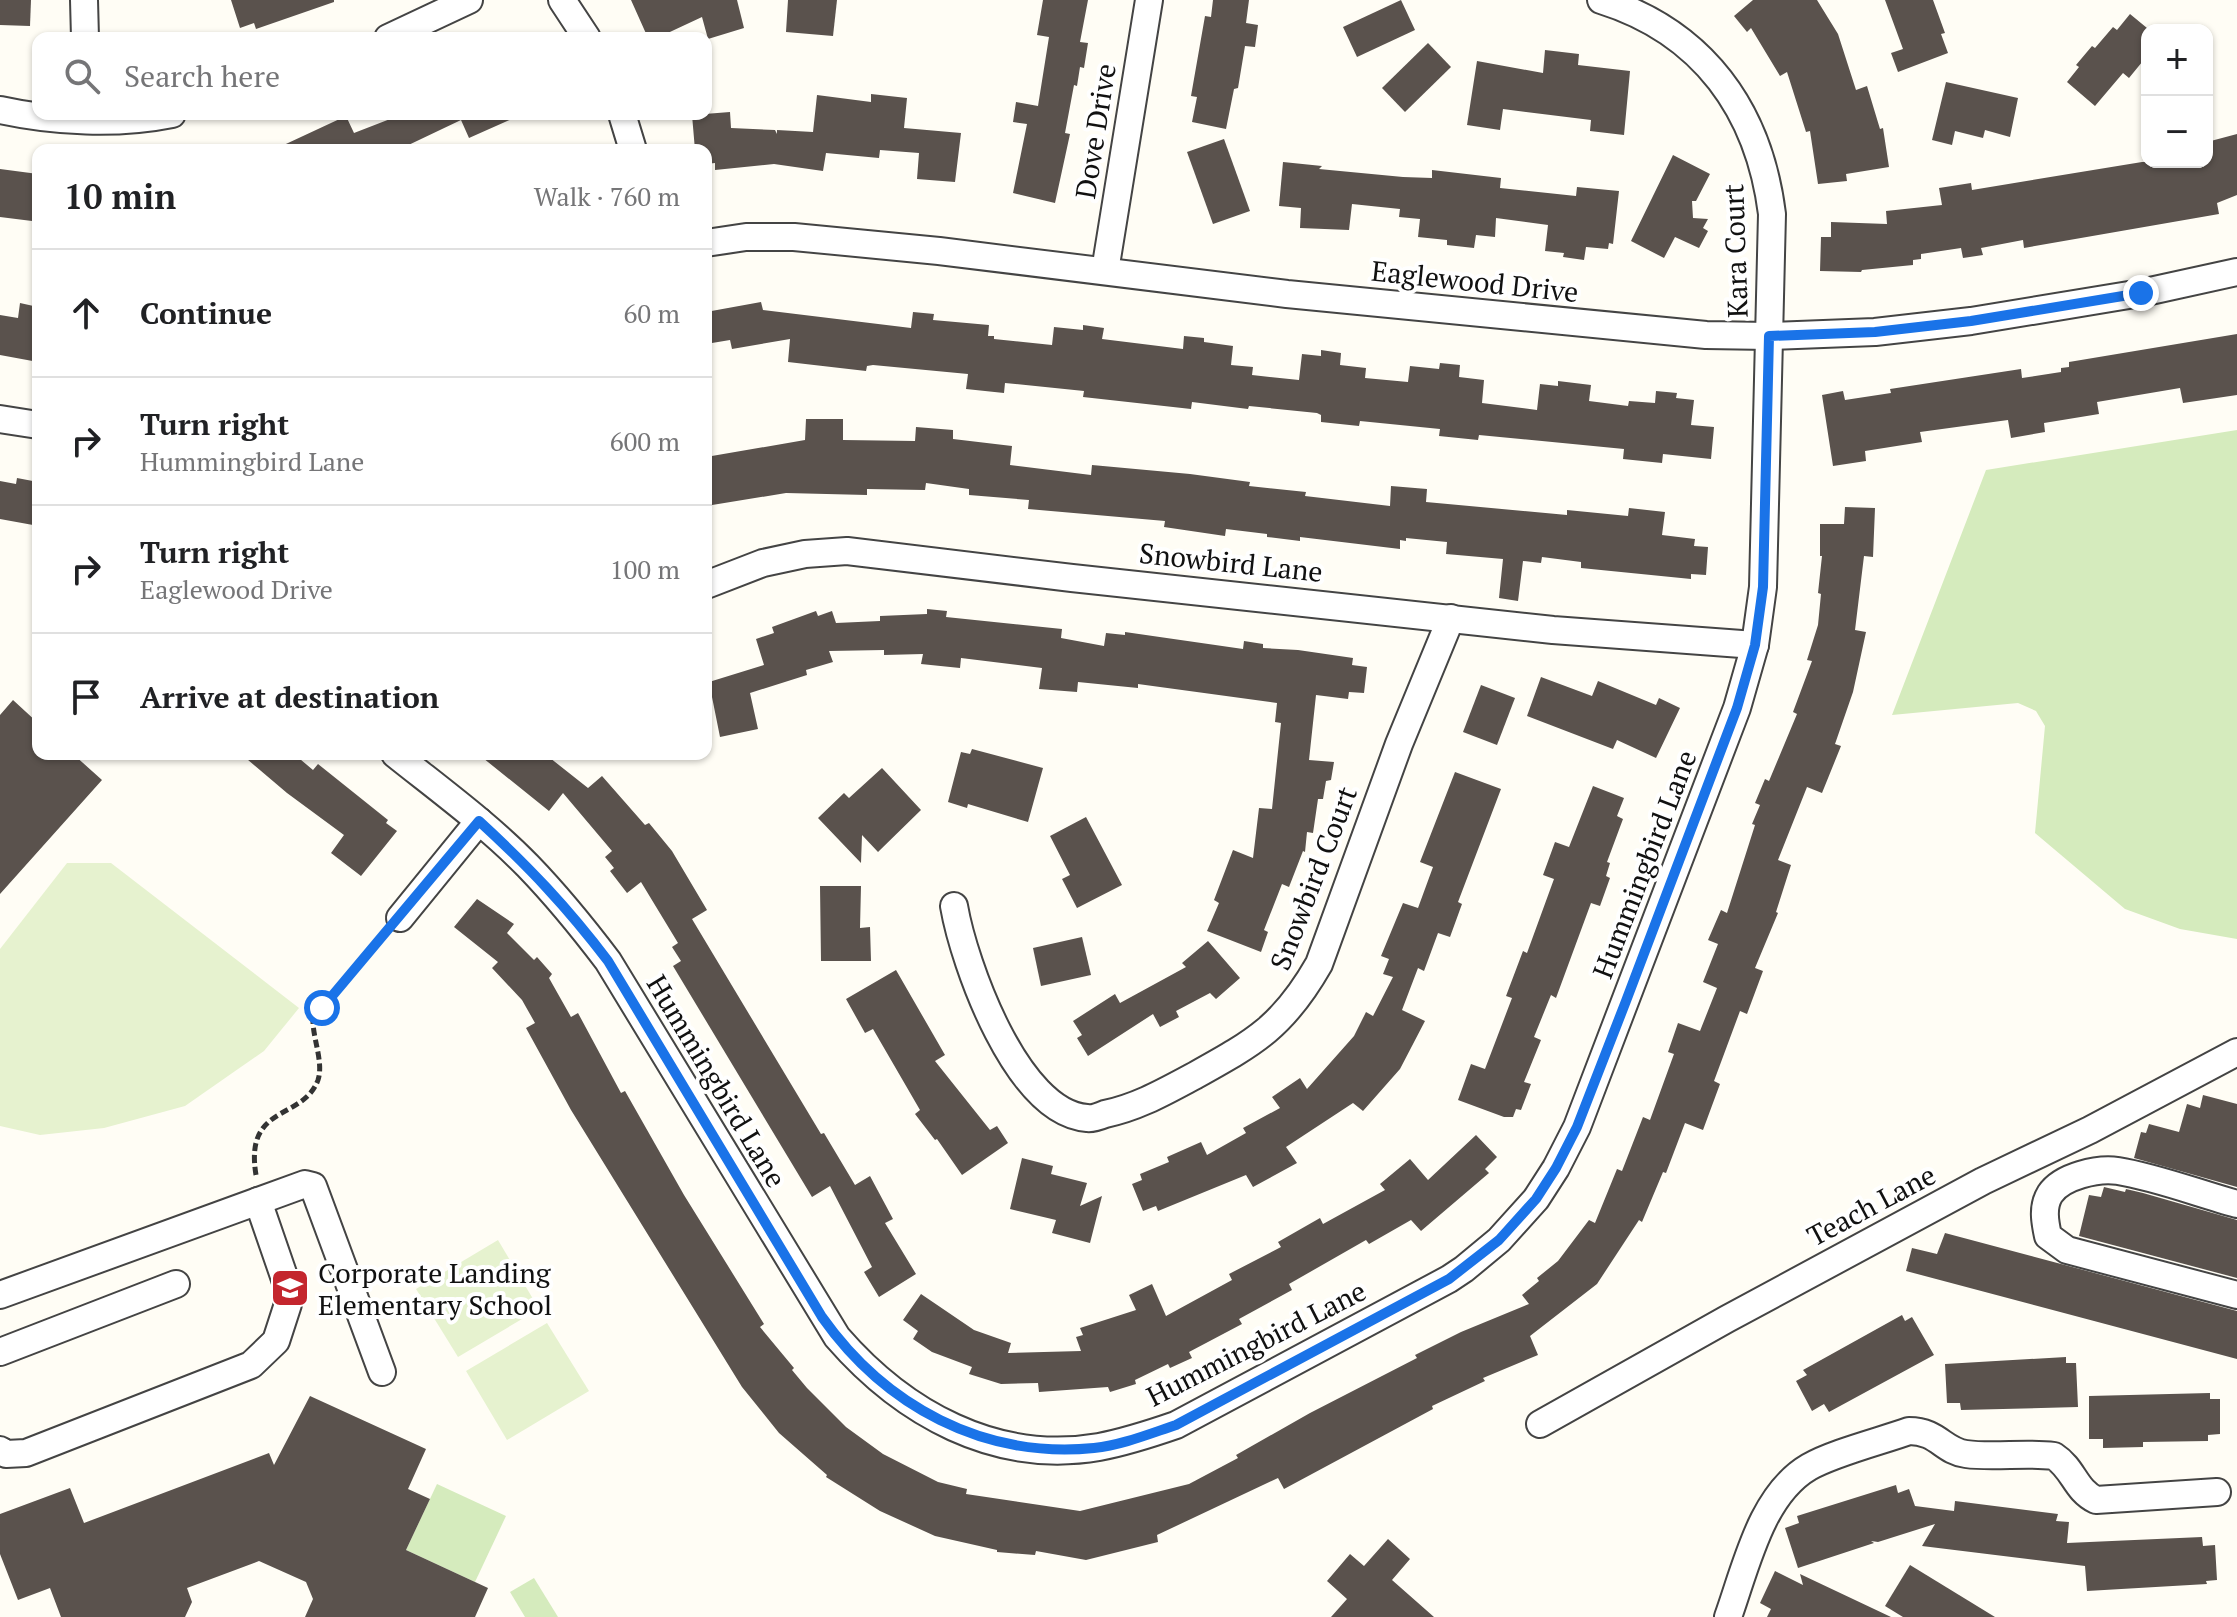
<!DOCTYPE html>
<html lang="en">
<head>
<meta charset="utf-8">
<style>
	:root { --surface:#fff; --page:#f2f2f2; --text:#202124; --muted:#757577; --line:#e0e0e0 }
	body { margin:0; font-family:"PT Serif",serif; background:var(--page); color:var(--text) }
	.controls { position:absolute; right:24px; top:24px; display:grid; overflow:hidden; border-radius:16px; box-shadow:0 2px 6px #0004 }
	.controls button { width:72px; height:72px; display:grid; place-items:center; padding:0; border:0; border-bottom:2px solid var(--line); background:var(--surface); color:var(--text); font:40px sans-serif }
	.stop { position:absolute; width:24px; height:24px; margin:-18px; border:6px solid #1a73e8; border-radius:50%; background:#fff }
	.stop.end { background:#1a73e8; border-color:#fff; box-shadow:0 2px 8px #0008 }
	.list { margin:0; padding:0; list-style:none }
	h2 { display:flex; justify-content:space-between; align-items:center; height:104px; margin:0; padding:0 32px; font-size:34px }
	h2 small { font-size:26px; font-weight:400; color:var(--muted) }
	.list li { display:grid; grid-template-columns:52px 1fr auto; gap:24px; align-items:center; box-sizing:border-box; height:128px; padding:0 32px; border-top:2px solid var(--line) }
	.list b { display:block; font-size:30px; white-space:nowrap }
	.list p { margin:0; font-size:26px; white-space:nowrap; color:var(--muted) }
	.list em { font-size:26px; font-style:normal; color:var(--muted) }
	.icon { flex:none; width:44px; height:44px; fill:none; stroke:currentColor; stroke-width:2; stroke-linecap:round; stroke-linejoin:round }
	.map { position:relative; flex:none; width:2237px; height:1617px; overflow:hidden }
	.search { position:absolute; background:var(--surface); box-shadow:0 2px 6px #0004; left:32px; top:32px; width:680px; height:88px; display:flex; align-items:center; gap:20px; box-sizing:border-box; padding:0 28px; border-radius:16px; color:var(--muted); font-size:30px }
	.panel { position:absolute; background:var(--surface); box-shadow:0 2px 6px #0004; left:32px; top:144px; width:680px; height:616px; border-radius:16px }
	.map>svg:first-child { display:block }
	.green { fill:#d5ebbd }
	.pitch { fill:#e6f2cf }
	.building { fill:#5a524d }
	.lines { fill:none; stroke-linecap:round; stroke-linejoin:round }
	.minor-casing { stroke:#444; stroke-width:30 }
	.path { stroke:#333; stroke-width:5; stroke-dasharray:8 4; stroke-linecap:butt }
	.minor { stroke:#fff; stroke-width:26 }
	.route { stroke:#1a73e8; stroke-width:10 }
	.labels { text-anchor:middle; dominant-baseline:central; stroke-width:8; stroke-linejoin:round; paint-order:stroke }
	.street-label { font-size:28px; fill:#111; stroke:#fff }
	.poi-label { font-size:28px; fill:#111; stroke:#fff; text-anchor:start }
</style>
</head>
<body>
<div class="map">
<svg width="2237" height="1617" viewBox="0 0 2237 1617">
	<rect width="100%" height="100%" fill="#fffdf5"/>
	<!-- green -->
	<g class="green">
		<path d="M2237 430V939L2180 929 2125 909 2035 833 2045 726 2036 711 2018 703 1892 715 1986 470Z"/>
		<path d="M437 1484 506 1516 475 1582 406 1550Z"/>
		<path d="M534 1578 558 1617H525L510 1592Z"/>
	</g>
	<!-- pitch -->
	<g class="pitch">
		<path d="M67 863H111L299 1008 264 1051 185 1106 104 1128 40 1135 0 1126V949Z"/>
		<path d="M498 1240 539 1309 458 1357 416 1289Z"/>
		<path d="M547 1323 589 1391 507 1440 466 1371Z"/>
	</g>
	<!-- building -->
	<g class="building">
		<path d="M0 0H31L30 26 0 25Z"/>
		<path d="M231 0H334V2L256 29 254 23 240 28Z"/>
		<path d="M631 0H737L744 28 708 39 702 17 657 38H648Z"/>
		<path d="M788 0H837L833 36 786 32Z"/>
		<path d="M1043 0H1088L1080 42 1088 43 1084 68 1080 67 1077 86 1074 85 1065 133 1070 134 1055 203 1013 193 1027 124 1013 122 1016 102 1038 106 1049 37 1037 35Z"/>
		<path d="M1213 0H1249L1246 23 1258 25 1255 47 1245 46 1238 88 1234 89 1226 129 1192 122 1197 97 1191 96 1205 16 1211 17Z"/>
		<path d="M1401 0 1415 30 1357 57 1343 27Z"/>
		<path d="M1753 0H1817L1838 34 1856 90 1867 86 1880 129 1883 128 1889 167 1846 174 1847 181 1818 184 1810 131 1806 132 1787 72 1780 76 1751 28 1747 32 1734 16Z"/>
		<path d="M1885 0H1933L1945 33 1941 34 1948 53 1898 72 1891 53 1903 49Z"/>
		<path d="M2130 14 2147 28V56L2129 78 2123 73 2095 106 2067 82 2079 67 2076 65 2092 46 2095 48 2113 27 2117 30Z"/>
		<path d="M1428 43 1451 67 1405 112 1382 88Z"/>
		<path d="M1545 50 1579 54 1578 65 1630 71 1624 135 1590 131 1591 120 1503 109 1500 130 1467 125 1477 61 1543 73Z"/>
		<path d="M1946 82 2018 98 2010 137 1985 130 1983 138 1955 131 1952 145 1932 140Z"/>
		<path d="M871 94 907 98 904 128 961 133 955 182 917 179 919 153 880 150 879 158 826 153 823 171 774 164 715 170V163L706 164V150H695L692 115 730 112 731 128 775 130 777 134V130L813 132 817 95 871 102Z"/>
		<path d="M403 114H523L469 138 461 120 398 150H273L346 116 354 133Z"/>
		<path d="M2237 134V195L2217 203 2219 214 2024 248 2023 240 1981 248 1983 255 1963 258 1961 248 1921 254V259L1913 260V265L1862 270 1861 272 1820 271 1821 237H1831V222L1887 224 1886 211 1942 205 1939 188 1971 183 1972 190 2142 162H2207V142Z"/>
		<path d="M1224 139 1250 211 1213 224 1187 152Z"/>
		<path d="M1673 155 1710 174 1696 201H1692L1693 218 1708 219 1703 228 1708 231 1699 248 1675 237 1664 258 1631 241Z"/>
		<path d="M1283 162 1322 166 1319 169 1403 177 1432 178V170L1501 178 1500 188 1576 196 1577 187 1619 191 1613 244 1609 243 1608 249 1586 247 1584 260 1563 257 1564 253 1545 251 1548 225 1496 218 1495 237 1476 235 1474 248 1447 245V240L1418 237 1420 219 1399 217 1400 209 1352 204 1349 230 1300 228 1301 208 1279 206Z"/>
		<path d="M0 169 38 174 32 221 0 217Z"/>
		<path d="M761 302 763 310 911 328 913 312 934 314 933 320 989 325 988 336H994V339L1052 345 1054 327 1083 330V325L1104 328 1102 339 1183 349 1184 336 1204 338V342L1233 346 1231 365 1253 367 1252 375 1299 380 1302 354 1321 356V350L1341 353 1340 365 1366 368 1365 378 1408 382 1410 366 1439 369 1440 363 1460 365 1459 377 1484 380 1482 403 1537 410 1540 384 1558 386V381L1591 385 1589 401 1628 406 1629 401 1655 403 1656 391 1677 393 1676 398 1694 400 1691 425 1714 427 1711 459 1663 454 1662 463 1623 459 1624 449 1479 435 1478 440 1439 436 1440 429 1360 421 1359 426 1321 422V415L1317 413 1249 406 1248 409 1192 402 1191 409 1083 397 1084 391 1005 383 1004 393 966 389 968 374 873 365 867 366 866 371 788 362 790 339 732 349 730 340 706 344V312Z"/>
		<path d="M20 303 38 307V362L0 355V315L18 318Z"/>
		<path d="M2237 334V395L2183 403 2180 388 2097 402 2099 414 2044 423 2045 432 2011 438 2008 420 1920 432 1922 442 1865 451 1866 461 1833 466 1822 395 1843 391 1845 400 1891 393 1890 389 2021 369 2022 378 2061 372V368L2069 367V362Z"/>
		<path d="M806 419H843V440L915 441 916 427 953 430V439L1012 446 1010 465 1091 475 1092 465 1190 474 1250 482 1249 486 1306 492 1305 496 1390 506 1391 486 1427 489 1426 502 1567 515V510L1628 516 1629 508 1665 512 1662 535 1695 539 1694 546 1708 547 1706 575 1691 574V579L1581 568V562L1542 557 1541 563 1523 561 1518 601 1499 598 1503 559 1446 554 1447 542 1406 538V541L1400 540V549L1300 537V541L1267 537V534L1226 529 1225 536 1164 527 1165 521 1028 509 1029 500 969 495V489L926 483 925 490 867 489V495L786 493 706 506V457L805 440Z"/>
		<path d="M17 478 38 482 33 525 0 519V481L16 484Z"/>
		<path d="M1845 507 1875 508 1873 557 1864 556 1855 630 1866 632 1853 692 1835 744 1841 746 1822 793 1807 787 1778 860 1791 865 1776 912 1778 913 1755 968 1763 971 1747 1014 1740 1011 1714 1081 1720 1084 1703 1130 1685 1123 1666 1173 1663 1172 1642 1222 1639 1220 1597 1284 1530 1336 1538 1355 1483 1378 1485 1381 1432 1406 1433 1409 1284 1489 1278 1478 1157 1535 1158 1542 1086 1560 1036 1551 1035 1555 997 1552V1550L935 1536 880 1511 826 1477 827 1475 779 1433 742 1387 571 1110 526 1028 535 1023 522 1000 492 968 498 962 454 927 477 899 514 924 507 933 534 960 537 957 552 974 549 978 571 1017 578 1013 621 1093 625 1091 684 1195 764 1324 760 1327 794 1368 792 1370 807 1388 846 1427 883 1454 938 1482 967 1489 966 1494 1080 1511 1189 1484 1238 1458 1236 1455 1310 1413 1417 1358 1415 1355 1461 1332 1529 1304 1522 1295 1539 1281 1537 1278 1558 1261 1589 1220 1595 1223 1617 1169 1622 1171 1643 1117 1650 1120 1674 1054 1668 1052 1678 1023 1700 1031 1717 988 1703 982 1718 944 1708 940 1721 910 1727 913 1755 825 1752 824 1760 805 1755 803 1765 779 1769 781 1797 714 1793 712 1812 661 1807 660 1818 625 1821 594 1818 593 1822 556H1820V524H1844Z"/>
		<path d="M927 609 947 611 946 617 1062 629 1061 638 1104 646 1106 633 1125 635V632L1243 649 1244 641 1263 644V648L1298 650 1353 658 1352 665 1367 667 1364 693 1349 692 1348 699 1316 695 1309 760 1334 762 1331 780 1326 781 1323 799H1318L1313 833 1307 832 1305 852 1303 851 1289 887 1282 884 1264 930 1268 932 1261 952 1207 931 1219 903 1214 900 1233 850 1253 858 1259 808 1272 809 1281 723 1275 722 1277 703 1138 684V688L1078 682 1077 692 1039 689 1042 668 961 658 960 668 921 664 923 654 884 655V650L829 651 833 662 806 670 807 675 750 693 758 729 720 737 709 682 764 665 756 639 774 633 772 627 816 611 818 616 832 611 836 623 880 621V616L927 614Z"/>
		<path d="M1541 677 1592 696 1598 681 1656 705 1659 698 1680 708 1656 758 1617 740 1613 749 1527 716Z"/>
		<path d="M1481 685 1515 698 1497 745 1463 732Z"/>
		<path d="M13 700 38 723V754H73L102 780 0 894V715Z"/>
		<path d="M972 749 1043 768 1028 822 968 804 967 808 948 802 961 752 970 754Z"/>
		<path d="M241 754H294L313 770 318 764 388 820 386 823 397 831 361 876 331 853 344 835 287 793Z"/>
		<path d="M478 754H545L588 788 602 776 645 825 649 823 672 851 707 910 692 919 821 1134 824 1133 855 1185 870 1176 893 1219 885 1223 916 1274 879 1297 864 1272 872 1267 830 1186 812 1197 673 966 681 961 672 947 678 943 641 882 627 893 610 871 614 868 605 857 612 851 563 793 549 811Z"/>
		<path d="M882 768 921 810 878 852 862 835 861 863 818 818 844 793 849 798Z"/>
		<path d="M1455 772 1501 789 1458 902 1462 904 1450 937 1438 933 1424 971 1418 968 1402 1010 1425 1021 1400 1069 1363 1111 1353 1103 1286 1147 1297 1163 1253 1187 1246 1175 1158 1211 1156 1206 1143 1211 1132 1184 1142 1180 1140 1174 1169 1162 1167 1157 1201 1142 1207 1155 1246 1133 1243 1128 1280 1108 1272 1097 1300 1078 1307 1089 1354 1036 1366 1012 1373 1016 1393 977 1383 974 1389 959 1381 956 1403 903 1418 908 1433 867 1420 862Z"/>
		<path d="M1593 786 1624 798 1617 816 1623 819 1607 862 1610 863 1606 876 1610 878 1600 906 1591 903 1556 998 1551 995 1534 1037 1541 1040 1524 1082 1531 1084 1521 1110 1516 1109 1513 1117H1504L1458 1100 1471 1064 1485 1069 1512 998 1506 996 1523 951 1527 953 1554 879 1543 875 1555 842 1569 847Z"/>
		<path d="M1086 817 1122 885 1077 908 1062 879 1070 875 1050 836Z"/>
		<path d="M820 886H861L860 928 870 927 871 961H821Z"/>
		<path d="M1082 937 1091 975 1041 986 1033 948Z"/>
		<path d="M1208 941 1240 978 1216 999 1210 993 1176 1011 1179 1017 1160 1027 1153 1014 1088 1056 1077 1038 1082 1035 1073 1021 1115 994 1120 1003 1186 967 1182 963Z"/>
		<path d="M896 970 945 1055 935 1061 990 1130 997 1126 1008 1143 962 1175 937 1139 935 1140 915 1114 920 1110 873 1029 865 1033 846 999Z"/>
		<path d="M2203 1095 2237 1104V1187L2134 1158 2141 1132 2146 1133 2149 1124 2179 1132 2187 1104 2200 1108Z"/>
		<path d="M1476 1135 1497 1157 1485 1169 1489 1173 1421 1231 1411 1220 1369 1244 1366 1240 1289 1284 1292 1290 1239 1319 1242 1324 1189 1352 1192 1358 1170 1368 1168 1364 1135 1380 1136 1384 1110 1392 1108 1387 1039 1392 1038 1383 1001 1384 969 1374 972 1367 932 1352 913 1339 918 1331 903 1320 921 1294 974 1330 1011 1343 1008 1353 1081 1351 1076 1337 1083 1335 1080 1328 1136 1310 1129 1295 1152 1284 1166 1316 1232 1280 1229 1274 1281 1247 1278 1242 1320 1218 1323 1224 1385 1190 1380 1184 1410 1159 1428 1180Z"/>
		<path d="M1022 1158 1053 1166 1051 1174 1087 1183 1080 1206 1102 1196 1090 1243 1052 1233 1056 1220 1010 1209Z"/>
		<path d="M2104 1187 2125 1192 2126 1189 2143 1193 2237 1220V1278L2079 1236 2089 1195 2101 1197Z"/>
		<path d="M1945 1233 2237 1311V1359L1906 1271 1912 1248 1937 1254Z"/>
		<path d="M1902 1315 1905 1321 1912 1317 1934 1355 1829 1412 1824 1404 1812 1411 1796 1381 1807 1375 1803 1370Z"/>
		<path d="M2066 1357V1363H2076L2078 1407 1961 1410 1960 1403H1947L1945 1364Z"/>
		<path d="M2210 1393V1399H2220V1434L2208 1435V1441L2143 1442V1447L2103 1448V1439H2089V1396Z"/>
		<path d="M310 1396 426 1449 408 1489 430 1499 406 1550 488 1588 475 1617H305L313 1599 306 1582 259 1561 187 1588 192 1602 185 1617H61L50 1588 18 1600 0 1554V1514L70 1488 84 1523 269 1453 274 1465Z"/>
		<path d="M1896 1485 1898 1493 1909 1489 1915 1506 1954 1511 1955 1501 2058 1514 2056 1521 2069 1522 2067 1543 2202 1537 2203 1546 2215 1545 2217 1580 2206 1581 2207 1584 2087 1591 2085 1566 1922 1546 1935 1524 1878 1542 1871 1541 1874 1543 1798 1568 1785 1528 1799 1523 1797 1516Z"/>
		<path d="M1388 1539 1410 1559 1392 1580 1434 1617H1331L1347 1599 1327 1581 1350 1554 1364 1566Z"/>
		<path d="M1910 1565 1995 1617H1903L1885 1606Z"/>
		<path d="M1775 1571 1803 1585 1800 1574 1891 1617H1767L1771 1609 1760 1603Z"/>
	</g>
	<g class="lines">
		<!-- minor casing -->
		<g class="minor-casing">
			<g id="minor">
				<path d="M84 0 85 38"/>
				<path d="M562 0 587 38"/>
				<path d="M388 38 469 0"/>
				<path d="M0 110C54 122 118 125 172 114"/>
				<path d="M622 114 633 150"/>
				<path d="M706 243 746 237H794L939 251 1287 294 1706 335 1769 336 1875 332 1971 321 2141 293 2237 272"/>
				<path d="M1105 271 1149 0"/>
				<path d="M0 419 38 425"/>
				<path d="M706 585 763 563 805 554 847 551 1072 578 1553 630 1755 645"/>
				<path d="M395 754C440 790 488 825 528 866 557 896 583 928 608 961L837 1337C903 1413 995 1465 1099 1447 1125 1442 1150 1434 1176 1425L1449 1279 1464 1269 1499 1240 1536 1199 1556 1168 1577 1127 1737 708 1755 645 1763 587 1772 214C1759 110 1703 32 1601 0"/>
				<path d="M954 906C964 964 1017 1113 1087 1118 1092 1119 1100 1116 1105 1114 1138 1107 1164 1092 1194 1076 1255 1042 1283 1027 1319 964L1399 744 1451 618"/>
				<path d="M400 918 479 821"/>
				<path d="M2237 1204C2200 1194 2156 1177 2118 1171 2098 1168 2062 1176 2050 1194 2042 1207 2045 1222 2048 1236L2067 1250 2237 1295"/>
				<path d="M0 1295 305 1184 313 1186 382 1372"/>
				<path d="M0 1352 176 1284"/>
				<path d="M1540 1424 1727 1319 1983 1181 2090 1130 2237 1052"/>
				<path d="M0 1450 6 1454 26 1453 251 1365 276 1341 288 1304 287 1285 258 1201"/>
				<path d="M1728 1617C1746 1567 1761 1495 1809 1467 1833 1453 1881 1441 1909 1431 1938 1431 1943 1451 1966 1454 1995 1458 2025 1452 2054 1456 2074 1469 2075 1490 2096 1500L2217 1492"/>
			</g>
		</g>
		<!-- path -->
		<path class="path" d="M256 1175C244 1103 303 1121 318 1080 324 1062 312 1037 313 1018L386 934"/>
		<!-- minor -->
		<use href="#minor" class="minor"/>
	</g>
	<g class="lines">
		<!-- route -->
		<path class="route" d="M322 1008 479 821C529 867 567 907 608 961L822 1317C885 1406 983 1459 1094 1448 1122 1445 1149 1434 1176 1425L1449 1279 1499 1240 1536 1199 1556 1168 1577 1127 1626 1001 1737 708 1755 645 1763 587 1769 336 1875 332 1971 321 2141 293"/>
	</g>
	<!-- icons -->
	<defs>
		<g id="school-square" transform="scale(2)"><rect x="-9" y="-9" width="18" height="18" rx="4" fill="#c4262e" stroke="#fff"/><path d="M0-5L7-2L0 1L-7-2ZM-4 1L0 2.5L4 1V4Q0 6-4 4Z" fill="#fff"/></g>
	</defs>
	<g fill-rule="evenodd">
		<use href="#school-square" x="290" y="1288"/>
	</g>
	<g class="labels">
		<!-- street labels -->
		<g class="street-label">
			<text transform="translate(1095 131) rotate(-81)">Dove Drive</text>
			<text transform="translate(1735 251) rotate(-92)">Kara Court</text>
			<text transform="translate(1475 281) rotate(6)">Eaglewood Drive</text>
			<text transform="translate(1231 562) rotate(6)">Snowbird Lane</text>
			<text transform="translate(1644 864) rotate(-69)">Hummingbird Lane</text>
			<text transform="translate(1313 878) rotate(-69)">Snowbird Court</text>
			<text transform="translate(717 1081) rotate(59)">Hummingbird Lane</text>
			<text transform="translate(1871 1205) rotate(-28)">Teach Lane</text>
			<text transform="translate(1256 1343) rotate(-27)">Hummingbird Lane</text>
		</g>
		<!-- poi labels -->
		<g class="poi-label">
			<text x="318" y="1272">Corporate Landing<tspan x="318" dy="32">Elementary School</tspan></text>
		</g>
	</g>
</svg>
<div class="controls">
<button>+</button>
<button>−</button>
</div>
<div class="stop" style="left:322px;top:1008px"></div>
<div class="stop end" style="left:2141px;top:293px"></div>
<div class="search"><svg class="icon" aria-label="search" viewBox="0 0 24 24"><circle cx="10" cy="10" r="6"/><path d="M15 15l6 6"/></svg>Search here</div>
<section class="panel">
<h2>10 min<small>Walk · 760 m</small></h2>
<ul class="list">
<li><svg class="icon" aria-label="ahead" viewBox="0 0 24 24"><path d="M12 20V5M6 11l6-6 6 6"/></svg><div><b>Continue</b></div><em>60 m</em></li>
<li><svg class="icon" aria-label="right" viewBox="0 0 24 24"><path d="M7 20v-9h11M14 6l5 5-5 5"/></svg><div><b>Turn right</b><p>Hummingbird Lane</p></div><em>600 m</em></li>
<li><svg class="icon" aria-label="right" viewBox="0 0 24 24"><path d="M7 20v-9h11M14 6l5 5-5 5"/></svg><div><b>Turn right</b><p>Eaglewood Drive</p></div><em>100 m</em></li>
<li><svg class="icon" aria-label="arrive" viewBox="0 0 24 24"><path d="M6 21V4h12l-3 4 3 4H6"/></svg><div><b>Arrive at destination</b></div></li>
</ul>
</section>
</div>
</body>
</html>
